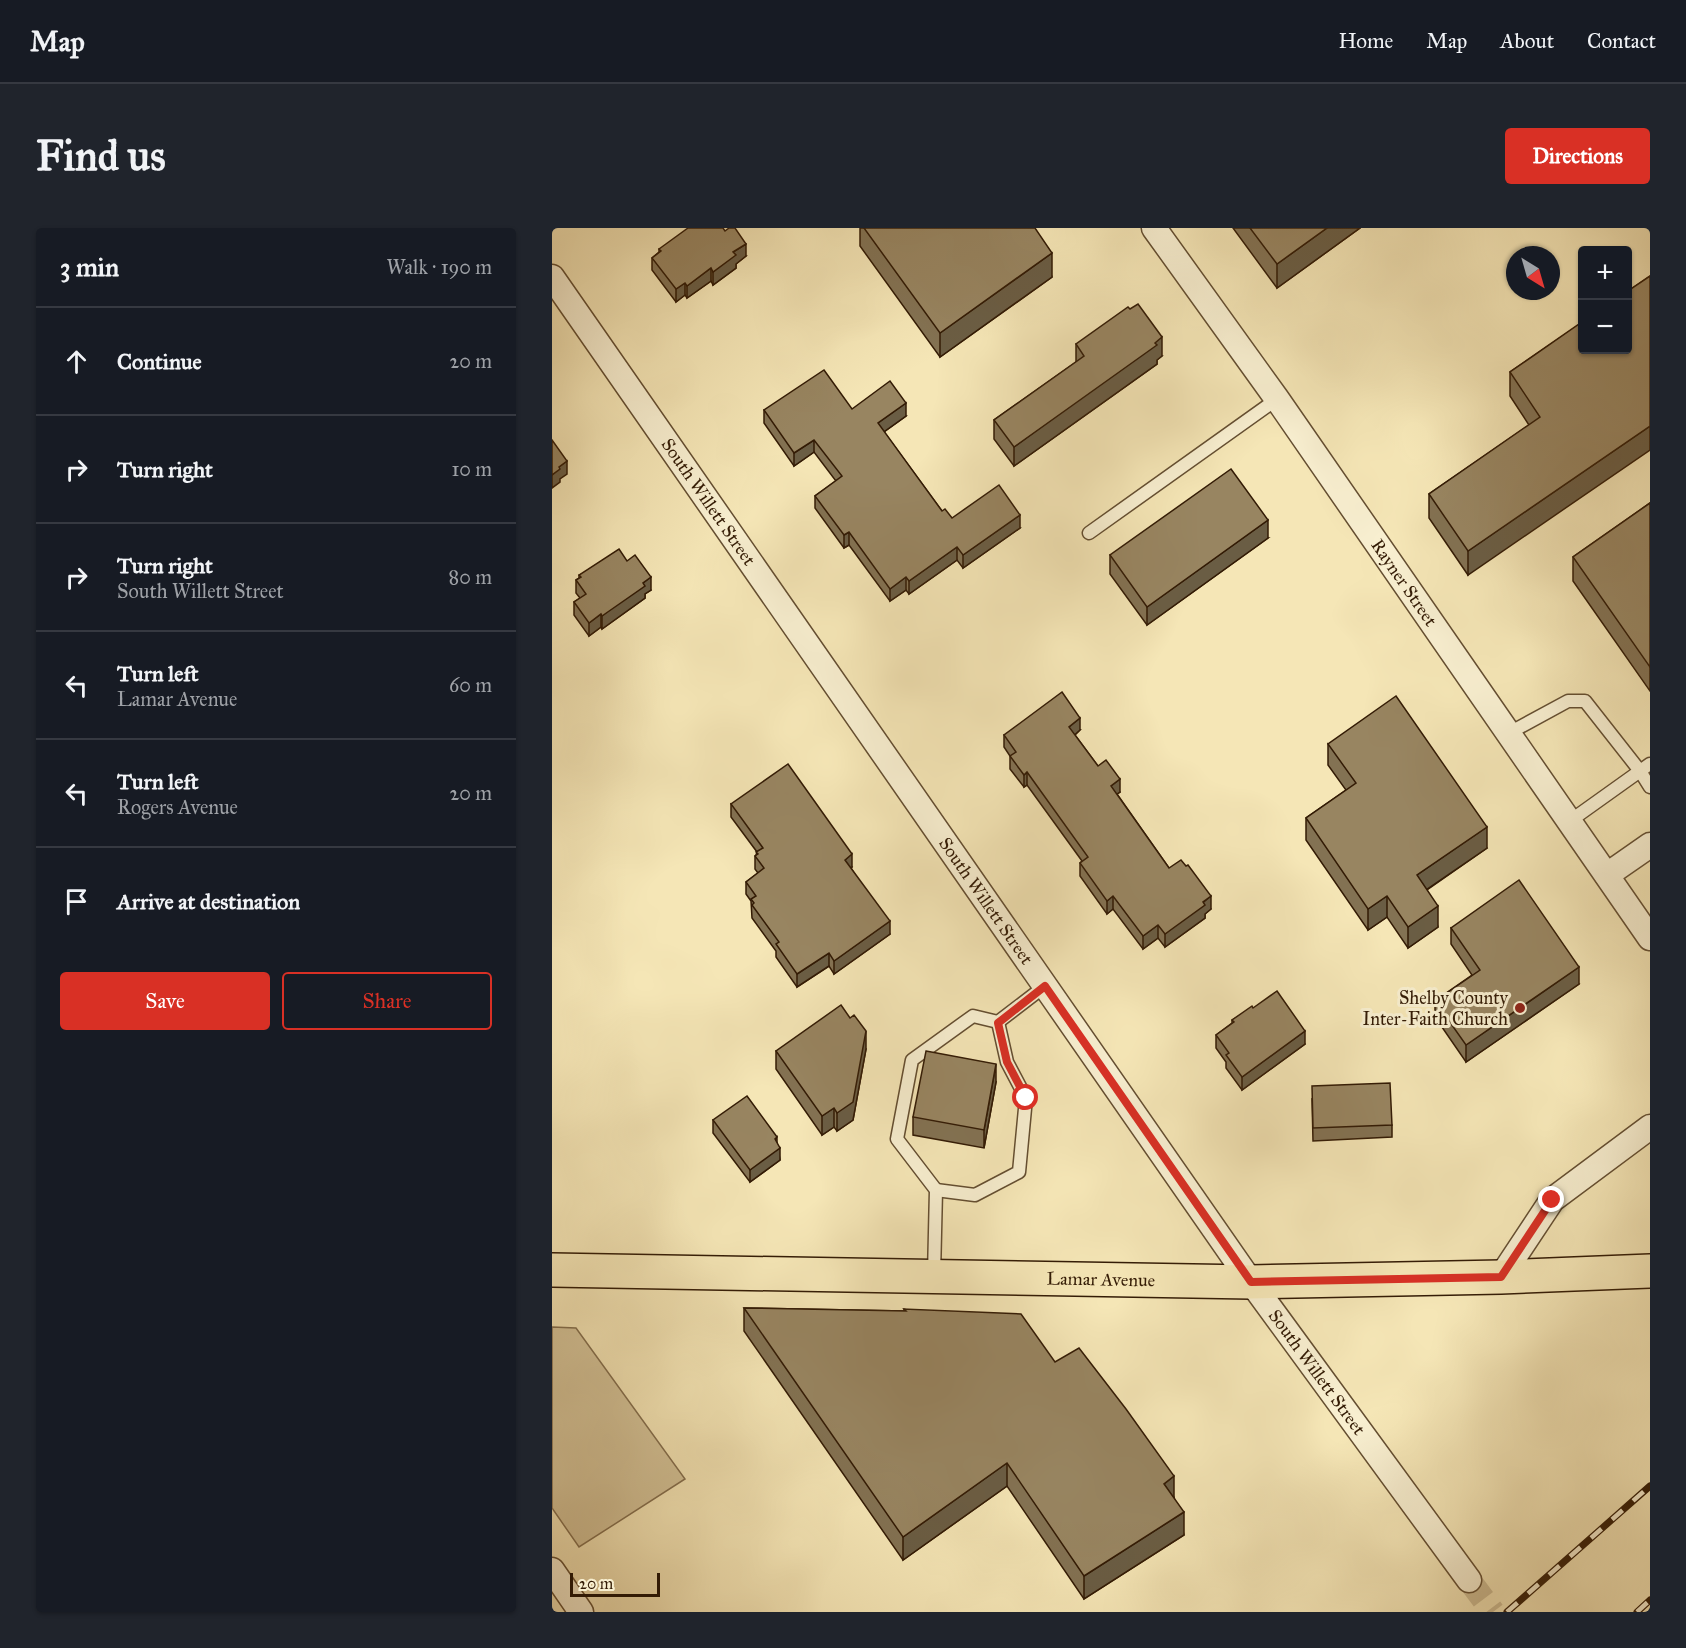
<!DOCTYPE html>
<html lang="en">
<head>
<meta charset="utf-8">
<style>
	:root { --surface:#171b24; --page:#20242c; --text:#f1f3f6; --muted:#9ea1a6; --line:#363941; --accent:#d93025 }
	body { margin:0; font-family:"IM FELL Great Primer",serif; background:var(--page); color:var(--text) }
	.controls { position:absolute; right:18px; top:18px; display:grid; overflow:hidden; border-radius:6px; box-shadow:0 2px 4px #0004 }
	.controls button { width:54px; height:54px; display:grid; place-items:center; padding:0; border:0; border-bottom:2px solid var(--line); background:var(--surface); color:var(--text); font:30px sans-serif }
	.compass { position:absolute; left:954px; top:18px; width:54px; height:54px; border-radius:50%; background:var(--surface); box-shadow:0 2px 4px #0004; rotate:143deg }
	.scale { position:absolute; left:18px; bottom:15px; width:90px; box-sizing:border-box; padding-left:6px; border:3px solid #331b05; border-top:0; font-size:16px; line-height:21px; white-space:nowrap; color:#331b05; -webkit-text-stroke:4px #f8efd0; paint-order:stroke }
	.stop { position:absolute; width:18px; height:18px; margin:-14px; border:4px solid #d93025; border-radius:50%; background:#fff }
	.stop.end { background:#d93025; border-color:#fff; box-shadow:0 2px 6px #0008 }
	.list { margin:0; padding:0; list-style:none }
	h2 { display:flex; justify-content:space-between; align-items:center; height:78px; margin:0; padding:0 24px; font-size:26px }
	h2 small { font-size:20px; font-weight:400; color:var(--muted) }
	.list li { display:grid; grid-template-columns:39px 1fr auto; gap:18px; align-items:center; box-sizing:border-box; height:108px; padding:0 24px; border-top:2px solid var(--line) }
	.list b { display:block; font-size:22px; white-space:nowrap }
	.list p { margin:0; font-size:20px; white-space:nowrap; color:var(--muted) }
	.list em { font-size:20px; font-style:normal; color:var(--muted) }
	.actions { display:flex; gap:12px; padding:18px 24px }
	.actions a { flex:1; padding:14px 0; border:2px solid var(--accent); border-radius:6px; text-align:center; font-size:21px; color:var(--accent) }
	.actions .main { background:var(--accent); color:#fff }
	.icon { flex:none; width:33px; height:33px; fill:none; stroke:currentColor; stroke-width:2; stroke-linecap:round; stroke-linejoin:round }
	.map { position:relative; flex:none; width:1098px; height:1384px; overflow:hidden; border-radius:6px }
	header { display:flex; align-items:center; gap:36px; box-sizing:border-box; height:84px; padding:0 30px; background:var(--surface); border-bottom:2px solid var(--line) }
	header strong { font-size:28px }
	nav { display:flex; gap:33px; margin-inline-start:auto; font-size:21px }
	.intro { display:flex; align-items:center; justify-content:space-between; box-sizing:border-box; height:144px; padding:0 36px }
	h1 { margin:0; font-size:42px }
	.button { padding:15px 27px; border-radius:6px; background:var(--accent); color:#fff; font-size:21px; font-weight:700 }
	main { display:flex; gap:36px; padding:0 36px }
	aside { flex:1; background:var(--surface); border-radius:6px; box-shadow:0 2px 4px #0004 }
	.map>svg:first-child { display:block }
	.green { fill:#d4c398; stroke:#846f4e; stroke-width:1.5 }
	.lines { fill:none; stroke-linecap:round; stroke-linejoin:round }
	.minor-tunnel { stroke:#cebd93; stroke-width:24; stroke-dasharray:24 12; stroke-linecap:butt }
	.service-casing { stroke:#644e31; stroke-width:15 }
	.minor-casing { stroke:#644e31; stroke-width:27 }
	.primary-casing { stroke:#331b05; stroke-width:36 }
	.service { stroke:#f8efd0; stroke-width:12 }
	.minor { stroke:#f8efd0; stroke-width:24 }
	.primary { stroke:#f5e6b6; stroke-width:33 }
	.rail-casing { stroke:#331b05; stroke-width:7 }
	.rail { stroke:#f8efd0; stroke-width:4.5; stroke-dasharray:14; stroke-linecap:butt }
	.wall { fill:#837253; stroke:#331b05; stroke-width:1.5 }
	.shaded-wall { fill:#6a5d44; stroke:#331b05; stroke-width:1.5 }
	.building { fill:#988561; stroke:#331b05; stroke-width:1.5 }
	.route { stroke:#d93025; stroke-width:8 }
	.poi-dot { fill:#8f2418; stroke:#f8efd0; stroke-width:2 }
	.labels { text-anchor:middle; dominant-baseline:central; stroke-width:6; stroke-linejoin:round; paint-order:stroke }
	.street-label { font-size:18px; fill:#331b05; stroke:#f8efd0 }
	.poi-label { font-size:18px; fill:#331b05; stroke:#f8efd0; text-anchor:end }
</style>
</head>
<body>
<header>
<strong>Map</strong>
<nav><a>Home</a><a>Map</a><a>About</a><a>Contact</a></nav>
</header>
<div class="intro"><h1>Find us</h1><a class="button">Directions</a></div>
<main>
<aside>
<h2>3 min<small>Walk · 190 m</small></h2>
<ul class="list">
<li><svg class="icon" aria-label="ahead" viewBox="0 0 24 24"><path d="M12 20V5M6 11l6-6 6 6"/></svg><div><b>Continue</b></div><em>20 m</em></li>
<li><svg class="icon" aria-label="right" viewBox="0 0 24 24"><path d="M7 20v-9h11M14 6l5 5-5 5"/></svg><div><b>Turn right</b></div><em>10 m</em></li>
<li><svg class="icon" aria-label="right" viewBox="0 0 24 24"><path d="M7 20v-9h11M14 6l5 5-5 5"/></svg><div><b>Turn right</b><p>South Willett Street</p></div><em>80 m</em></li>
<li><svg class="icon" aria-label="left" viewBox="0 0 24 24"><path d="M17 20v-9H6M10 6l-5 5 5 5"/></svg><div><b>Turn left</b><p>Lamar Avenue</p></div><em>60 m</em></li>
<li><svg class="icon" aria-label="left" viewBox="0 0 24 24"><path d="M17 20v-9H6M10 6l-5 5 5 5"/></svg><div><b>Turn left</b><p>Rogers Avenue</p></div><em>20 m</em></li>
<li><svg class="icon" aria-label="arrive" viewBox="0 0 24 24"><path d="M6 21V4h12l-3 4 3 4H6"/></svg><div><b>Arrive at destination</b></div></li>
</ul>
<div class="actions"><a class="main">Save</a><a>Share</a></div>
</aside>
<div class="map">
<svg width="1098" height="1384" viewBox="0 0 1098 1384">
	<rect width="100%" height="100%" fill="#f5e6b6"/>
	<filter id="stains"><feTurbulence type="fractalNoise" baseFrequency=".00333" numOctaves="4"/><feColorMatrix values="0 0 0 0 .2 0 0 0 0 .09 0 0 0 0 .02 0 0 0 .5 -.17"/></filter>
	<radialGradient id="worn" r=".72"><stop offset=".6" stop-color="#630" stop-opacity="0"/><stop offset="1" stop-color="#630" stop-opacity=".3"/></radialGradient>
	<!-- green -->
	<path class="green" d="M0 1099 24 1100 133 1251 27 1319 0 1280Z"/>
	<g class="lines">
		<!-- minor-tunnel -->
		<path class="minor-tunnel" d="M917 1352 941 1384"/>
		<!-- service casing -->
		<g class="service-casing">
			<g id="service">
				<path d="M537 305 725 171"/>
				<path d="M957 505 1016 473H1033L1088 543 1018 593"/>
				<path d="M1098 536 1088 543 1098 559"/>
				<path d="M384 962 423 967 467 944 474 870 455 834 446 794"/>
				<path d="M382 1047 384 962 345 911 360 832 421 788 446 794 493 758"/>
			</g>
		</g>
		<!-- minor casing -->
		<g class="minor-casing">
			<g id="minor">
				<path id="s1" d="M602 0 725 171 1098 710"/>
				<path id="s2" d="M0 49 699 1054 917 1352"/>
				<path d="M1055 647 1098 617"/>
				<path d="M949 1049 1000 972 1098 899"/>
				<path d="M0 1342 29 1384"/>
			</g>
		</g>
		<!-- primary casing -->
		<g class="primary-casing">
			<g id="primary">
				<path id="s3" d="M0 1042 699 1054 949 1049 1098 1043"/>
			</g>
		</g>
		<!-- service -->
		<use href="#service" class="service"/>
		<!-- minor -->
		<use href="#minor" class="minor"/>
		<!-- primary -->
		<use href="#primary" class="primary"/>
		<!-- rail casing -->
		<g class="rail-casing">
			<g id="rail">
				<path d="M955 1384 1098 1258"/>
				<path d="M1085 1384 1098 1372"/>
			</g>
		</g>
		<!-- rail -->
		<use href="#rail" class="rail"/>
	</g>
	<!-- wall -->
	<g class="wall">
		<path d="M308 0H483L500 49 388 129 308 18Z"/>
		<path d="M681 0H808L725 60Z"/>
		<path d="M107 21 194 28 184 36V40L161 57 159 53 135 70 133 67 124 74 100 42V30L107 24Z"/>
		<path d="M1098 48 916 347 877 290V266L977 197 958 168V144Z"/>
		<path d="M524 116 610 128 605 132V136L462 238 442 211V192L524 134Z"/>
		<path d="M300 181 354 188 332 204 390 283 400 290 468 300 411 340 405 332 357 366 354 362 338 373 297 317 292 320 263 280V268L284 253 262 224 242 238 212 195V182Z"/>
		<path d="M1098 275V463L1021 353V329Z"/>
		<path d="M716 310 595 397 558 346V327Z"/>
		<path d="M75 333 99 362 93 366V370L50 401 49 399 37 408 22 387V374L28 370 24 365V352L27 350V347Z"/>
		<path d="M528 502 523 507 546 538 568 564 565 566 617 640 659 681 653 686V690L613 719 606 710 591 721 561 681 555 686 528 648V635L530 633 475 557 472 559 458 541V528L452 519V507Z"/>
		<path d="M776 516 935 620 875 662 886 699 856 720 835 689 816 702 754 612V590L794 562 776 537Z"/>
		<path d="M179 576 300 639 299 640 338 706 282 746 277 738 245 759 224 729V723L200 690 199 673 194 666V654L206 645 203 641V628L204 627 205 624 179 589Z"/>
		<path d="M899 700 1027 756 914 834 883 789V773L920 747 899 716Z"/>
		<path d="M701 780 753 816 690 862 674 840V834L664 820V807L680 795V792Z"/>
		<path d="M314 821 301 892 285 903 282 899 270 907 224 841V823Z"/>
		<path d="M444 854 432 920 361 907V889Z"/>
		<path d="M760 871 840 897V909L761 913Z"/>
		<path d="M161 892 225 915 228 932 198 954 161 905Z"/>
		<path d="M192 1080 352 1083V1081L503 1134 622 1269 632 1307 532 1371 455 1258 351 1332 192 1103Z"/>
	</g>
	<!-- shaded-wall -->
	<g class="shaded-wall">
		<path d="M775 0H808L725 60V36Z"/>
		<path d="M194 16V28L184 36V40L161 57V44L181 24Z"/>
		<path d="M500 25V49L388 129V105Z"/>
		<path d="M159 40V53L135 70V58Z"/>
		<path d="M133 55V67L124 74V61Z"/>
		<path d="M610 109V128L605 132V136L462 238V219Z"/>
		<path d="M354 175V188L326 208V195Z"/>
		<path d="M1098 198V222L916 347V323Z"/>
		<path d="M262 212V224L242 238V225Z"/>
		<path d="M15 233V246L8 251V254L0 260V247L7 239Z"/>
		<path d="M468 287V300L411 340V327Z"/>
		<path d="M716 292V310L595 397V379Z"/>
		<path d="M297 304V317L292 320V307Z"/>
		<path d="M405 319V332L357 366V353Z"/>
		<path d="M99 349V362L93 366V370L50 401V388L91 355Z"/>
		<path d="M354 349V362L338 373V361Z"/>
		<path d="M49 386V399L37 408V395Z"/>
		<path d="M528 490V502L517 512V499Z"/>
		<path d="M475 544V557L472 559V547Z"/>
		<path d="M568 551V564L559 570V558Z"/>
		<path d="M935 599V620L865 668V647Z"/>
		<path d="M300 626V639L293 644V632Z"/>
		<path d="M561 668V681L555 686V673Z"/>
		<path d="M659 668V681L653 686V690L613 719V706Z"/>
		<path d="M835 668V689L816 702V681Z"/>
		<path d="M886 678V699L856 720V699Z"/>
		<path d="M338 693V706L282 746V733Z"/>
		<path d="M606 697V710L591 721V708Z"/>
		<path d="M277 725V738L245 759V746Z"/>
		<path d="M1027 739V756L914 834V817Z"/>
		<path d="M314 803V821L301 892 285 903V885Z"/>
		<path d="M753 803V816L690 862V849Z"/>
		<path d="M444 836V854L432 920V902Z"/>
		<path d="M282 880V899L270 907V888Z"/>
		<path d="M225 909V922L228 920V932L198 954V942Z"/>
		<path d="M455 1235V1258L351 1332V1309Z"/>
		<path d="M622 1248V1271L612 1256Z"/>
		<path d="M632 1284V1307L532 1371V1348Z"/>
	</g>
	<!-- building -->
	<g class="building">
		<path d="M136 0H171L173 3 177 0H183L194 16 181 24 184 27 161 44 159 40 135 58 133 55 124 61 100 30 109 23 107 21Z"/>
		<path d="M312 0H483L500 25 388 105Z"/>
		<path d="M698 0H775L725 36Z"/>
		<path d="M1098 48V198L916 323 877 266 988 189 958 144 1030 94V122H1076V63Z"/>
		<path d="M586 76 610 109 603 115 605 117 462 219 442 192 532 128 524 116 576 79 578 81Z"/>
		<path d="M272 142 300 181 338 153 354 175 326 195 390 283 393 281 400 290 447 257 468 287 411 327 405 319 357 353 354 349 338 361 297 304 292 307 263 268 290 248 262 212 242 225 212 182Z"/>
		<path d="M0 212 15 233 7 239 8 241 0 247Z"/>
		<path d="M679 241 716 292 595 379 558 327Z"/>
		<path d="M1098 275V439L1021 329Z"/>
		<path d="M67 321 75 333 83 327 99 349 91 355 93 358 50 388 49 386 37 395 22 374 34 366 24 352 29 349 27 347Z"/>
		<path d="M510 464 528 490 517 499 546 538 554 532 568 551 559 558 617 640 629 632 634 638 636 637 659 668 651 674 653 677 613 706 606 697 591 708 561 668 555 673 528 635 536 629 475 544 472 547 458 528 464 524 452 507Z"/>
		<path d="M844 468 935 599 865 647 886 678 856 699 835 668 816 681 754 590 804 555 776 516Z"/>
		<path d="M236 536 300 626 293 632 338 693 282 733 277 725 245 746 224 716 227 714 200 677 202 675 199 671 204 668 194 654 212 640 203 628 206 626 204 624 211 620 179 576Z"/>
		<path d="M967 652 1027 739 914 817 883 773 928 742 899 700Z"/>
		<path d="M725 763 753 803 690 849 674 827 677 825 664 807 682 794 680 792 700 778 701 780Z"/>
		<path d="M289 777 298 790 302 787 314 803 301 874 285 885 282 880 270 888 224 823Z"/>
		<path d="M374 823 444 836 432 902 361 889Z"/>
		<path d="M838 855 840 897 761 900 760 858Z"/>
		<path d="M195 868 225 909 223 911 228 920 198 942 161 892Z"/>
		<path d="M192 1080 354 1083 352 1081 469 1086 503 1134 527 1120 574 1181 622 1248 612 1256 632 1284 532 1348 455 1235 351 1309Z"/>
	</g>
	<g class="lines">
		<!-- route -->
		<path class="route" d="M474 870 455 834 446 795 493 758 699 1054 949 1049 1000 972"/>
	</g>
	<!-- markers -->
	<circle class="poi-dot" cx="968" cy="780" r="6"/>
	<g class="labels">
		<!-- street labels -->
		<g class="street-label">
			<text stroke="none"><textPath href="#s2" startOffset="274">South Willett Street</textPath></text>
			<text stroke="none"><textPath href="#s1" startOffset="434">Rayner Street</textPath></text>
			<text stroke="none"><textPath href="#s2" startOffset="760">South Willett Street</textPath></text>
			<text stroke="none"><textPath href="#s3" startOffset="549">Lamar Avenue</textPath></text>
			<text stroke="none"><textPath href="#s2" startOffset="1336">South Willett Street</textPath></text>
		</g>
		<!-- poi labels -->
		<g class="poi-label">
			<text x="956" y="770">Shelby County<tspan x="956" dy="21">Inter-Faith Church</tspan></text>
		</g>
	</g>
	<rect width="100%" height="100%" filter="url(#stains)"/>
	<rect width="100%" height="100%" fill="url(#worn)"/>
</svg>
<div class="controls">
<button>+</button>
<button>−</button>
</div>
<svg class="compass" viewBox="-18 -18 36 36"><path d="M0-13l5 13h-10z" fill="#e53935"/><path d="M0 13l5-13h-10z" fill="#9ea1a6"/></svg>
<div class="scale">20 m</div>
<div class="stop" style="left:474px;top:870px"></div>
<div class="stop end" style="left:1000px;top:972px"></div>
</div>
</main>
</body>
</html>
